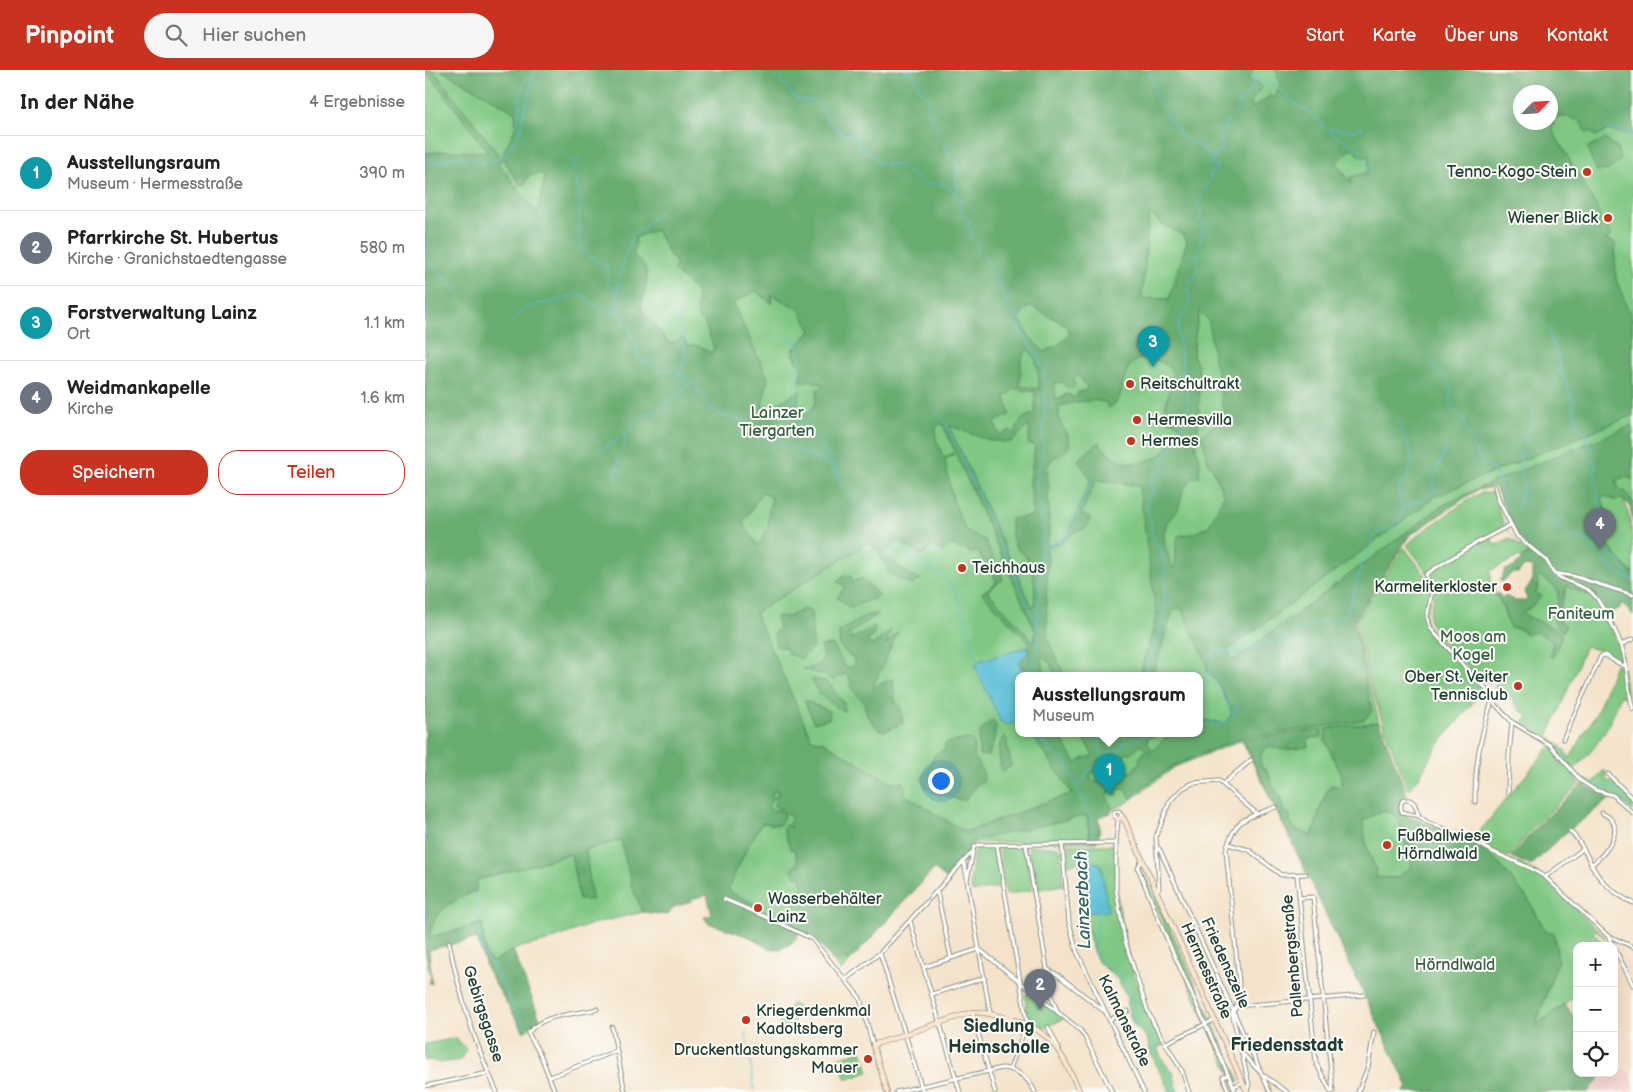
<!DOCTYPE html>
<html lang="de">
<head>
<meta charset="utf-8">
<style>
	:root { --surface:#fff; --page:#f6f6f6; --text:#222; --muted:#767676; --line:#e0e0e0; --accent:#c8321e }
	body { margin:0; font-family:"Balsamiq Sans",sans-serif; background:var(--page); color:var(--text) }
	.controls { position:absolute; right:15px; bottom:15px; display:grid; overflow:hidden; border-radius:10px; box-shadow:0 5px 20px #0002 }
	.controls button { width:45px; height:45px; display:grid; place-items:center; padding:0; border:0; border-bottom:1px solid var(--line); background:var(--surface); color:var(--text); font:25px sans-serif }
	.compass { position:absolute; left:1088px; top:15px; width:45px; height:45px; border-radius:50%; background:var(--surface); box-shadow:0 5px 20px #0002; rotate:65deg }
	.you { position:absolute; left:515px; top:710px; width:18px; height:18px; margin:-12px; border:4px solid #fff; border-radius:50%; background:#1a73e8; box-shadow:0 0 0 8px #1a73e833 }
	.badge { display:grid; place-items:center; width:32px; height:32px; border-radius:50%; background:var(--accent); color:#fff; font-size:16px; font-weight:700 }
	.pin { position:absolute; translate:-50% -41px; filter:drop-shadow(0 1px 2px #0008) }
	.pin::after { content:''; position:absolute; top:26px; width:18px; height:15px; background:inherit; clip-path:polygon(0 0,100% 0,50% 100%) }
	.popup { position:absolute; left:590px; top:602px; width:188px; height:65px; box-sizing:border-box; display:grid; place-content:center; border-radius:10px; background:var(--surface); filter:drop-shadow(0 1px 4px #0005); font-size:16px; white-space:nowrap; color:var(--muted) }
	.popup b { font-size:19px; color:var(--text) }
	.popup::after { content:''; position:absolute; left:50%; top:100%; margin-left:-10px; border:10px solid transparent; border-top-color:var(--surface) }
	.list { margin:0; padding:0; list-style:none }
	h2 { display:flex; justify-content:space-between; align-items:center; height:65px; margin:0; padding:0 20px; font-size:21px }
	h2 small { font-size:16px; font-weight:400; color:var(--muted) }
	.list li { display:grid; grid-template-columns:32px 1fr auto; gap:15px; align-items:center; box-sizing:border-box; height:75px; padding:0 20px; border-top:1px solid var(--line) }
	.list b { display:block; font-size:19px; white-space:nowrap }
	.list p { margin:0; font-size:16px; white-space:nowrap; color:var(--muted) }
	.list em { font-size:16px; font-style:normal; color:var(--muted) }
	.actions { display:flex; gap:10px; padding:15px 20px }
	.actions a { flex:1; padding:11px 0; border:1px solid var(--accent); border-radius:20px; text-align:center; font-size:18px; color:var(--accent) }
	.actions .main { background:var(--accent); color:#fff }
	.icon { flex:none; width:28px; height:28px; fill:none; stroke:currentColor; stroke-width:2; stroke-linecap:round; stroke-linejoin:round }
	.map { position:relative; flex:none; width:1208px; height:1022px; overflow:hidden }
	header { display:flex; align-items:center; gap:30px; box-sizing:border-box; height:70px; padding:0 25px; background:var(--accent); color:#fff }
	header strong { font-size:24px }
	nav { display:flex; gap:28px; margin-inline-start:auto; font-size:18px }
	.search { width:350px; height:45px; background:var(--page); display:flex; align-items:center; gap:12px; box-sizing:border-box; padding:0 18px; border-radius:28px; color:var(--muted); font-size:19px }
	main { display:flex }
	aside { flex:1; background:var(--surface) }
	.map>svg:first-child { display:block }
	.built { fill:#f7d0ca }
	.green { fill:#7fc782; stroke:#4f825b; fill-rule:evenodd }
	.forest { fill:#67ac70; stroke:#437452; fill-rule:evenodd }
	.water { fill:#57bdd5; stroke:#3b7d84 }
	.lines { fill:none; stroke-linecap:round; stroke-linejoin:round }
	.stream { stroke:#57bdd5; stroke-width:1 }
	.street-casing { stroke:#8a907f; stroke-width:5 }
	.secondary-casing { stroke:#8a907f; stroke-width:6 }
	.street { stroke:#fff; stroke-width:3 }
	.secondary { stroke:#fce5cf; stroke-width:4.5 }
	.poi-dot { fill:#c8321e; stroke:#fdfcf7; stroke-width:2 }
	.labels { text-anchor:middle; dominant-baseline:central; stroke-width:4; stroke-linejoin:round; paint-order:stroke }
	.poi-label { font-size:16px; fill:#1f3d34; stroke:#fdfcf7; text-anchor:start }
	.park-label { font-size:16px; fill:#376048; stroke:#fdfcf7 }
	.street-label { font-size:16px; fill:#1f3d34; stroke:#fdfcf7 }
	.water-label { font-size:18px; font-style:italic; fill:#306364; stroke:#fdfcf7 }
	.neighbourhood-label { font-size:18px; font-weight:bold; fill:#1f3d34; stroke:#fdfcf7 }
</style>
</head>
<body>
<header>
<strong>Pinpoint</strong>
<div class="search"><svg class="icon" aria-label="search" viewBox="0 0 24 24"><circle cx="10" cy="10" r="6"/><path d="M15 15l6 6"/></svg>Hier suchen</div>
<nav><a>Start</a><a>Karte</a><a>Über uns</a><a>Kontakt</a></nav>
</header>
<main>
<aside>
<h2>In der Nähe<small>4 Ergebnisse</small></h2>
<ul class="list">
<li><span class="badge" style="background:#0f9aa8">1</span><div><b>Ausstellungsraum</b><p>Museum · Hermesstraße</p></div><em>390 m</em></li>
<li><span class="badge" style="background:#6b7280">2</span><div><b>Pfarrkirche St. Hubertus</b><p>Kirche · Granichstaedtengasse</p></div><em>580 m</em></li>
<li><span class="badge" style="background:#0f9aa8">3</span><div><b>Forstverwaltung Lainz</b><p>Ort</p></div><em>1.1 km</em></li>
<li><span class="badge" style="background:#6b7280">4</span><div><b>Weidmankapelle</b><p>Kirche</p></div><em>1.6 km</em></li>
</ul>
<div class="actions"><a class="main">Speichern</a><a>Teilen</a></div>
</aside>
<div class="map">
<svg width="1208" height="1022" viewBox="0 0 1208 1022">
	<rect width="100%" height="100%" fill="#fdfcf7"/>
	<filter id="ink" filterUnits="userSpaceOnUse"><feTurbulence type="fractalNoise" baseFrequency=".02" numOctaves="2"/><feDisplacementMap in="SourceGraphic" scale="10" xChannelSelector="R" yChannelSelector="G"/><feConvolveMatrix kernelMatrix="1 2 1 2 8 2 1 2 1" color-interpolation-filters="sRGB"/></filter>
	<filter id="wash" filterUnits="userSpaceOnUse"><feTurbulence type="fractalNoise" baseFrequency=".0096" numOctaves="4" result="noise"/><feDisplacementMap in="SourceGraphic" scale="20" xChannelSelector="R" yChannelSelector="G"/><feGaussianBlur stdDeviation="1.12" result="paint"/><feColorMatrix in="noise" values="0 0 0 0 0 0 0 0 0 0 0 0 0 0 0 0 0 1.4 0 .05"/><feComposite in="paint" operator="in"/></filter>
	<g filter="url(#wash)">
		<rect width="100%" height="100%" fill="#f4e3ca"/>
		<!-- built -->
		<path class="built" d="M1189 991 1208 1007V1022H1163L1179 1003H1189Z"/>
		<!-- green -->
		<g class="green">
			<path d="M0 0H1208V398L1116 409 1051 420 984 466 929 551 954 652 901 659 900 670 917 706 916 711 918 715 917 717 906 715C895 730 894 749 887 765L858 755 817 670 750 697 700 734 686 740 662 745 665 772H628L626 771 625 772 548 773V771L528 778 416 901 388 865 232 798 0 585ZM1096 22H1126V52H1096ZM594 606H774V664H594Z"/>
			<path d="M1199 406 1208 409V433L1201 422 1194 420 1191 410Z"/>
			<path d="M1068 422 1079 455 1065 466 1070 475 1085 468 1087 471 1089 470 1094 476 1098 475 1105 480 1097 489 1093 487 1065 501 1067 515 1071 526 1078 534 1081 549 1101 564 1112 562 1128 572 1125 586 1130 559 1107 549 1096 543 1105 538 1116 526 1110 523 1114 514 1112 508 1114 505C1135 518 1136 522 1128 545L1138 562 1141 555 1135 552V546L1133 545 1142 516C1151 521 1162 522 1170 529 1182 547 1195 572 1197 594L1180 583 1161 576 1123 666 1134 674 1145 688 1173 640 1190 594 1198 597 1202 626 1198 627 1196 624C1185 658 1172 677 1147 702L1155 713 1107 759 1084 787 1065 779 1049 768 1124 677 1131 683 1126 675 1095 654 1103 646 1095 640 1087 627 1069 617 1072 614 1068 609 1062 612C1049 605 1008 565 1005 551 1002 541 1010 531 1009 521 1008 507 990 486 982 475L994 464 1049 426 1056 423Z"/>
			<path d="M1181 426 1189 430 1198 429C1208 446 1208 481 1208 504L1189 483 1181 469 1182 459 1177 429Z"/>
			<path d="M979 477C987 488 1007 510 1006 524 1005 534 998 545 1002 555 1007 566 1017 573 1025 581 1036 594 1046 607 1059 619L1013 675 991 712 983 720 959 657 947 617 931 551Z"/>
			<path d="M1179 700 1182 704 1181 709 1183 712 1186 710 1208 732V741L1188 724 1169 718 1158 712V710L1169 712Z"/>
			<path d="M956 741C962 741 967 742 971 746 980 756 986 783 987 796L971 808H951L950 800 941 774 937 751Z"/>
			<path d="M196 770 207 817 218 842 167 854 123 871 93 878 67 892 60 884V876L57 874 59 873 57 853 4 868C9 838 26 832 51 821L52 810 147 784 154 829 161 780Z"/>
			<path d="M640 775H688L690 777V813L703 887 723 943 740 974 732 978 738 991 748 1002 753 1022H745L726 984 722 968 708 954 704 943 701 925 692 908 674 893 668 881 660 850 654 792 640 796 638 777Z"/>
			<path d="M554 776 571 777 577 817 547 822 545 811 550 778Z"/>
			<path d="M588 776 589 778 590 776 600 777 607 820 581 825 574 777Z"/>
			<path d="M604 776 634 777 636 779 638 815 610 820 603 777Z"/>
			<path d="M1062 780 1105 799 1117 807 1181 868H1179L1171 860 1168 862 1180 876H1152V924L1110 957 1133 890 1121 861 1103 829Z"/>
			<path d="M716 795 786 948 781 952C763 912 745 873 729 832 724 820 716 808 714 796Z"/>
			<path d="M604 922 639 949 616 959C600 949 602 943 600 925Z"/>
			<path d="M367 933 375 938 368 952 357 965V958L353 955 359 948Z"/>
			<path d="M787 952 815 1011 810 1014 782 955Z"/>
			<path d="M31 968 41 979 36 990 15 993 6 990 0 991V974Z"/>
			<path d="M437 981 444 1002 421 1010 412 988Z"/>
		</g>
		<!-- forest -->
		<g class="forest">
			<path d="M0 0H8L76 88 91 57 90 42 16 0H828L823 11 832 12 837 17 826 31 827 38 845 26 850 27 855 15 851 0H1208V65L1181 60 1179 63 1170 66 1167 62H1161L1155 51 1143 47H1127L1129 54 1127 58 1130 65 1171 136 1175 145 1174 150 1180 152 1186 166 1180 169 1190 173 1191 209 1207 250 1208 345 1039 414 1010 427 802 581 809 590 1018 435 1070 411 1208 355V409L1199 407 1191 411 1194 420 1201 422 1208 433V451L1205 436 1198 429 1189 430 1181 426 1177 429 1185 453C1175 473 1194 491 1208 504V545L1196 533 1195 538 1183 544C1180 540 1177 532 1173 529 1164 523 1152 523 1142 516L1133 545 1135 546V552L1141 555 1138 562C1120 550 1135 539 1134 525 1133 516 1120 510 1114 506L1112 508 1114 514 1111 523 1117 526 1105 538 1097 543C1110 551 1126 554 1137 565L1128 587 1125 586 1128 572 1112 562 1101 564 1096 559 1085 558C1080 546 1080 537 1071 526L1073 523 1078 528 1081 526 1090 531H1100L1102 529 1099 522 1107 512V497L1100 496 1093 503H1087L1077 512 1075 511 1080 500 1089 497 1105 480 1093 467 1070 417 1052 420 984 465 929 551 947 641 940 649 931 652 816 668 748 696 714 720 706 728 701 720 695 719 692 725 689 724 687 721 681 724 687 738 686 743 673 747C675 754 676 765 671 772H665L662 745 548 771 545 781 521 809 509 799 424 892 419 889 409 892 388 865 374 859 372 868 364 875 355 879H349L342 878 327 868 283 853 279 847 287 845 282 825 266 829V832L249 837 242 845 218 842 207 817 196 770 161 780 167 830H154L146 784 52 810 51 821C27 831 9 839 4 867L47 857 57 853 59 873 57 874 60 876V884L67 892 88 880 115 949 99 962 62 900 52 868 4 880 7 914 4 913 6 907 0 881V83L23 81 63 82 7 8 0 2ZM1096 22H1126V52H1096ZM927 78 937 88 944 86 943 102 925 107 927 114 911 93ZM78 89 95 115 100 114 103 106 116 103 120 107 113 142 100 129 73 92ZM726 144 739 156 758 164 762 171 744 229 717 228 724 147ZM231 160 246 187 249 188 251 196 248 199 271 222 273 233 271 237 274 250 278 249 289 278 286 283 275 276 262 275 258 267 245 274 216 238C220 218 230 199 209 186L211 167ZM331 221 347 234 346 225 374 239 386 261 367 281 377 301 375 312 378 313 385 310 396 314 398 318 392 319C391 338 388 340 372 349L370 345 375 321 344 338 337 336 343 308 308 233ZM606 236 641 255 645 265 633 275 619 282 604 266 595 250 598 242ZM775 241 784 251 788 285 792 300 797 336 801 346 775 366 772 365 774 351V308L773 296 768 285 772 252ZM602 279C614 288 613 305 614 319L595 316 596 291ZM718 288C731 290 746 292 748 307L737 348 747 351 756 356C750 366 744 377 735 385 733 387 728 389 725 390 705 398 685 390 674 372L653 390 666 410 642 466 633 472 621 476 624 465V447L623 427 624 417 622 402 623 395 629 387C642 385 648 375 642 363 640 359 637 357 635 352 633 347 634 341 635 336 650 332 666 329 680 332L684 338C686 336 689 335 691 333 701 321 694 294 718 288ZM653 305 662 316 661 320 654 322 648 329 646 325 640 324 638 328H631L629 313 636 312 641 317 647 318 650 315 648 310ZM589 319 610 322V343C596 348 594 350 590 364L585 360 575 365 569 353 585 344 580 328ZM515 354 518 355 611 562 609 572 562 521 578 509 560 470 541 461 528 430 520 390 529 384 528 383 519 388 511 369V358ZM524 356C548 363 561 373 587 372L602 357H605L603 374 610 375 605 410 608 446 586 449C586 460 586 471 593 480 597 484 602 486 604 492 611 504 609 522 610 536L607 537ZM772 368 778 370 783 392 789 401 799 426 784 456 769 463 753 466C749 478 753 491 748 499L739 472V462L742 452 753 440 758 421 768 407H774L775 391 769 370ZM671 410 714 416 731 544 727 563 714 606H726L732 592 748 540 755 538 758 542 781 592 782 602 793 613 805 638 806 646 800 653 774 650V664H744L725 684 724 682 727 678 723 675 722 668 735 664H674L668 668 666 664H657L668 686 659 688 651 693 633 664 620 667 618 664H606L647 723 540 762 479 724 481 717 477 712 466 713 397 671 387 670 330 543 443 473 455 482 456 490 464 495 462 502 486 515 496 509 486 506 457 484 474 471 497 486 507 475 518 482 526 474 534 479 541 478 545 484 552 481 572 512 557 523 606 575 600 578 603 579 604 582 594 591C598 602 607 606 618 606L616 603 619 601 617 590 619 588 626 594 631 606H640L623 570 621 529 623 488 620 478 635 473 649 462 661 458 666 448 656 444ZM337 422 347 428 344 440 343 458 333 476 318 453ZM716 674 721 680 714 689 715 692 706 702 697 703 695 701 683 711 679 709 671 712 665 710 667 703 676 695 684 701 692 694H699V686L701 683H706ZM348 721H352L353 724 349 728 350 732 349 736 356 739 367 748 364 752 366 758 361 754 358 758 366 780 370 779 373 796H369L367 801 371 806H376L378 818 364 847 354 843 349 848 335 842 336 835 333 833 332 835 305 822 304 817 322 778 337 753 355 755 360 744 354 740H347L343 736 347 730Z"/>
			<path d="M1179 68 1193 79 1195 90 1184 100 1172 101 1165 86 1163 77 1174 73Z"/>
			<path d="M420 505 426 506 427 512 437 508 455 526 425 538 412 528 420 516 411 511Z"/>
			<path d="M378 539 386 541 388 577 377 588 364 584 361 578 351 576 349 563 354 559 351 546 363 547Z"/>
			<path d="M453 544 424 564 427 569 450 556 449 562 442 573 448 575 466 560 461 575 473 561 448 617 468 609 470 631 476 639 478 653 460 661 453 659 442 645 439 632 425 617 426 611 421 604 408 610 399 605 378 599 393 596 398 588 396 576 408 575 420 597H428L429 589 415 577 414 562 442 545Z"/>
			<path d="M387 609C391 610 396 610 400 611 409 615 411 628 419 633V641C406 633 390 625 387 609Z"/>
			<path d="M379 630 404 641V649L389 653Z"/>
			<path d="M568 650 571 655 569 670 563 686 554 685C553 667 552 660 568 650Z"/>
			<path d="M954 652 983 727 974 733V741L978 744 1040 768 1062 780 1103 829 1120 861 1129 863 1133 890 1110 956 1139 934 1152 950V1003H1179L1163 1022H978L983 1017 818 670 897 659V667L883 669V677L860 680 841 677C835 686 833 689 838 699H841L849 718 855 726 859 742 865 744V753L871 760 885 766 887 765C894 749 895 730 906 715L916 717 918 715 916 709 917 706 900 670 901 659ZM956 741C976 741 976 760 981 775H984L985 778 983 782 987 796 971 808 951 807V800L941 774 938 751Z"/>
			<path d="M579 666 582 669C581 680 586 685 586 696L577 702C574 690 571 677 579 666Z"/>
			<path d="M544 669 549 672V686L559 704 558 712 554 715 552 713 540 731 508 723 501 718 496 708C499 704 504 699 506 694 509 686 509 682 519 681L520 673Z"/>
			<path d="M1157 714 1170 721 1188 726 1138 765 1106 796 1086 787 1109 760Z"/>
		</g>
		<!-- water -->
		<g class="water">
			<path d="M600 578H603L604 582 594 592 597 599 609 606H594V652L582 655 576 652 550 596 553 591Z"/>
			<path d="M668 792 676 794 683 841 660 843 656 796Z"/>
		</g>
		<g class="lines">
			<!-- stream -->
			<g class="stream">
				<path d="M347 0 372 29 390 31 398 39 401 49 405 53 420 65 431 66 436 79 450 87 453 92C461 95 470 93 477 97 485 102 494 112 501 113"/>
				<path d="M479 0 486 2"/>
				<path d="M487 0 490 11 493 13 494 19 504 27 502 42 511 55 514 66 521 74 522 83 529 89 533 97V102L530 110 533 116 530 124 532 129 537 131 534 136 535 139 544 152 543 157 547 161 545 166C552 172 552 171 552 180L560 188 572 209 577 222 582 232 581 239 585 243 593 244 594 246V260L597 266 601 267 609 283 615 286V293L618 296 620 310V349L617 363 619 376 614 399 611 402 613 405 611 414 613 419 614 429 617 435V469L613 471 617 479 615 487 616 503 613 509 615 523 613 530V549L611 584 602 606"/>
				<path d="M725 0V6L729 16V23L740 43 758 68 764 73 774 76 788 89"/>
				<path d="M828 2V0"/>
				<path d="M829 13 834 9C841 12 851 16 858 21 863 25 866 31 871 35 875 38 879 38 882 40 892 48 910 69 922 70L934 81 941 91"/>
				<path d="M905 58C913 58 921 61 929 61L932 58H939"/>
				<path d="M1180 58 1208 64"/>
				<path d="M95 60C91 53 91 44 96 37L94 34V27L96 25 99 10 107 6 109 0"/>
				<path d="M142 82C151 98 156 130 154 148"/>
				<path d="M0 90 6 89 13 92 24 87 43 89 61 94 75 88 95 63 98 54 97 48 106 20 107 6"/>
				<path d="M941 93 945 99 944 105"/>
				<path d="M149 97 155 87"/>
				<path d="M503 114C514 111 523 116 530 124"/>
				<path d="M154 150V173L163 186 181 196 183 200 182 213C195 222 194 227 192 242"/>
				<path d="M209 164 220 157 235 140"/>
				<path d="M0 185 12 202 20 208 35 225"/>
				<path d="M193 223 194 204 207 166"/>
				<path d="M252 241 260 282 258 296 256 300 257 304"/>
				<path d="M192 243 198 248 200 256 204 258 207 269 211 270V275L213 278 212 287 213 289C222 292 227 294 233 301L242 299 249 301 262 307 266 313 270 314C273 322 282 327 283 336 293 345 302 346 314 350L319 358 326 362 387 386 393 391 394 387H396L400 390V394H406C408 402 414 405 415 413L419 415 421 422 425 423 430 435H433L435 442 437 440 441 449 449 452 459 463 466 474 471 480 476 482 478 486 503 496 523 511 531 522 536 540 553 591"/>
				<path d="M86 252 95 241 112 234H121L147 226 149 223 160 226 168 235C176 236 183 243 192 243"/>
				<path d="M1125 262 1124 267 1133 284 1135 301 1142 313V318L1148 330V342L1153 357 1160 362 1168 382"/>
				<path d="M362 263 363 269 373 275"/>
				<path d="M371 268 375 283 374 315"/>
				<path d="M1004 289 1024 315 1026 319 1025 332 1028 339 1038 350 1048 376 1058 393 1070 402 1075 412"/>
				<path d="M373 320V317"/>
				<path d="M373 321 371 333 365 341C369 347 374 351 379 355 389 364 412 393 414 407"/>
				<path d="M511 342 514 344"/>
				<path d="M517 347 519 349"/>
				<path d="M522 354 568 456"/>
				<path d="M1100 374 1109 341"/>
				<path d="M172 382C181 378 191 371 199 365 211 354 212 344 230 343L240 332 257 323 262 317V315L265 313"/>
				<path d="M1168 389 1171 396 1169 409 1175 433 1176 462 1179 477 1184 484 1193 489 1208 511"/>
				<path d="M1011 404 1020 378"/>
				<path d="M1097 408 1096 405 1095 382 1097 380"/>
				<path d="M191 413C192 406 192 399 193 392 195 383 201 373 201 365"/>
				<path d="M1075 415 1081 441"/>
				<path d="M1120 430 1129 451 1134 458 1143 464 1164 473 1186 498 1206 510"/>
				<path d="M978 438 990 431 997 430 1010 420 1009 408"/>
				<path d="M1092 440C1095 432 1099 421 1098 411"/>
				<path d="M1080 445 1081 456"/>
				<path d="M1082 459 1085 463"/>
				<path d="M571 463 612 554"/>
				<path d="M1087 465 1089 468"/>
				<path d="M1090 469 1094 473"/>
				<path d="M620 477 632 473 642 467 668 410"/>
				<path d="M787 588 788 583 792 581H801L808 583 839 575 859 569 891 553 919 545 924 539 937 492 945 479 948 467 955 461 970 458 971 452 978 445 974 418 984 405 987 385 972 349"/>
				<path d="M1038 592 1050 606"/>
				<path d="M0 597 2 598"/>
				<path d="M788 605 807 645"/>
				<path d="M719 606C724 589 733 573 737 555 740 541 739 527 742 513L740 508 741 498 728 466 722 432 724 426 730 420 724 416 727 406 737 401 739 396 737 388 746 381V373C765 358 768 324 757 304 763 295 749 271 754 254L753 251C762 243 770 232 762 221L764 211 770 208C773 202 771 197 771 191 772 184 775 181 774 174L776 172C775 165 779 160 778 153L774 149 776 147V140L772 135 786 109 785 104 792 99V95L787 94 786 90 790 88 791 82 796 78 794 74 800 54C808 49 811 44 813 34 822 28 830 16 829 4"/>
				<path d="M1051 606 1059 613"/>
				<path d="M1067 620 1087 629 1096 653"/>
				<path d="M774 624 783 609 787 593"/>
				<path d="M774 652C798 655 806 658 814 631"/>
				<path d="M610 664 612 672 615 674 620 672 629 684 641 691 643 698 667 751 668 793"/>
				<path d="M1113 665C1126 670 1139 681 1145 694"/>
				<path d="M680 687 685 681H695L699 672 724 664"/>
				<path d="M1157 710 1179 717 1184 716"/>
				<path d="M1186 716 1208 738"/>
				<path d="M653 717 654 713 660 711V705L669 696 679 690 673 674 678 664"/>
				<path d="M51 824C58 844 48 872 63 890"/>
				<path d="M672 842 673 858 670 872 672 887 676 893 694 904 698 910 704 925 708 950 724 965 727 971 736 994 745 1004 748 1022"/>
				<path d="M64 891 77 912 90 941 103 960"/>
				<path d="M320 961 325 985"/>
				<path d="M325 986 329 1022"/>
			</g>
		</g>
	</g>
	<g filter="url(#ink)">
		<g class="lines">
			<!-- street casing -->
			<g class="street-casing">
				<g id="street">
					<path d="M1070 417 1074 431 1092 466 1121 490 1129 503 1148 506 1208 525"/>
					<path d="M1085 455 1049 474 1001 504 1007 521 1002 547 1006 559 1050 609 1060 617 1067 631 1087 652 1125 675 1156 711 1170 720 1188 725 1208 743"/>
					<path d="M1129 503C1140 514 1156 513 1167 523 1178 534 1196 570 1199 585 1203 604 1203 621 1208 639"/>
					<path d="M1196 575 1208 569"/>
					<path d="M1138 669 1176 586 1180 585 1191 592 1200 596"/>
					<path d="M1183 704 1208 729"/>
					<path d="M799 713 826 690"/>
					<path d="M1083 723 1084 685 1087 652"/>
					<path d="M1050 732C1050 694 1055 668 1067 631"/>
					<path d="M994 746 977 742C975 737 975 734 978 730H985L989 733 994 746 1002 752 1045 769 1066 781 1105 798 1120 807 1183 866 1188 876"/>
					<path d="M699 749 694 741 689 742V746L693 749 691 773V820L700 871 723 942 730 956 757 1001 764 1022"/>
					<path d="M1145 761C1157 772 1162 787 1170 801 1179 816 1192 825 1208 833"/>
					<path d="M637 774 644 852 652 882 719 1022"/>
					<path d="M803 774 824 780 856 805 881 804"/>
					<path d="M572 775 602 953 585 999"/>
					<path d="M601 775 627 928 633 943"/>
					<path d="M731 776 735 780 845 1022"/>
					<path d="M717 789 713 798 738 860 811 1022"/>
					<path d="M539 793 542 807"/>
					<path d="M1166 795C1182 783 1204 755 1177 743"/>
					<path d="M872 805 891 993 906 1022"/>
					<path d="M1120 807 1158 779"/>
					<path d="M512 822 526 888"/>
					<path d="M732 822 734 818 731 767 745 731 758 718 768 713 794 711 832 744"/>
					<path d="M875 828 888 827 908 1022"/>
					<path d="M299 829 348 850 387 869 435 928 448 975"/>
					<path d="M485 851 535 1022"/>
					<path d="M1184 866 1208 877"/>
					<path d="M24 872C34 924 50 974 72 1022"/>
					<path d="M1189 877 1208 915"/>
					<path d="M455 883 498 1022"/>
					<path d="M499 897 554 879 655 960 660 967 687 1022"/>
					<path d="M622 899 633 905 679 941"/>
					<path d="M420 910 455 883 547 782"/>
					<path d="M507 924 559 908"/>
					<path d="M812 936 939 925"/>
					<path d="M547 942 570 1022"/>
					<path d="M565 943 542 810 549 777 553 775 691 773"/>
					<path d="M684 950 703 941"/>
					<path d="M187 957 200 1022"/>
					<path d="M623 957 634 979"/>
					<path d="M741 973 789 950"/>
					<path d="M817 983 833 1000"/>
					<path d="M803 1005 798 1007 804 1022"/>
					<path d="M838 1005 862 1022"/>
					<path d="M125 1007 191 981"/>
					<path d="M0 1016 63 1003"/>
					<path d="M808 1017 818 1012"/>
					<path d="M822 1021 824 1014 807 943 812 936 814 913 801 780C811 747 820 749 851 737"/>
					<path d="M130 1022 116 986 103 963C119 943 149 945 172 939"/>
					<path d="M471 1022 577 998C593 999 603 1007 610 1022"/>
					<path d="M933 1022 943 997 949 962"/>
				</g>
			</g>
			<!-- secondary casing -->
			<g class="secondary-casing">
				<g id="secondary">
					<path d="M693 749 696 748 699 749 822 1022"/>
					<path d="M462 1022 448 975 547 942C561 942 572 945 585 949 630 961 636 984 655 1022"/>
				</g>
			</g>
			<!-- street -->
			<use href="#street" class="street"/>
			<!-- secondary -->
			<use href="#secondary" class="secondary"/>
		</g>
	</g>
	<!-- markers -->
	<g class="poi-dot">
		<circle cx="1162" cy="102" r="5"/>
		<circle cx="1183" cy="148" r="5"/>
		<circle cx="705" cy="314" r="5"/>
		<circle cx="712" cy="350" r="5"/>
		<circle cx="706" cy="371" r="5"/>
		<circle cx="537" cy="498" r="5"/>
		<circle cx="1082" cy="517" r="5"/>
		<circle cx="1093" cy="616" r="5"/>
		<circle cx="962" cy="775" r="5"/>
		<circle cx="333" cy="838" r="5"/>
		<circle cx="321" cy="950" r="5"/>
		<circle cx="443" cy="989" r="5"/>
	</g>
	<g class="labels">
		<!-- poi labels -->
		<g class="poi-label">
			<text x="1152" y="102" text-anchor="end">Tenno-Kogo-Stein</text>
			<text x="1173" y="148" text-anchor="end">Wiener Blick</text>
			<text x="715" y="314">Reitschultrakt</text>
			<text x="722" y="350">Hermesvilla</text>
			<text x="716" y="371">Hermes</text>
			<text x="547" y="498">Teichhaus</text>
			<text x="1072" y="517" text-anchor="end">Karmeliterkloster</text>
			<text x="1083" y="607" text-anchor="end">Ober St. Veiter<tspan x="1083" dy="18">Tennisclub</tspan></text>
			<text x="972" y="766">Fußballwiese<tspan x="972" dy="18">Hörndlwald</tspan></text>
			<text x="343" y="829">Wasserbehälter<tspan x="343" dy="18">Lainz</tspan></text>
			<text x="331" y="941">Kriegerdenkmal<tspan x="331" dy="18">Kadoltsberg</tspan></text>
			<text x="433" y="980" text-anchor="end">Druckentlastungskammer<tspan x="433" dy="18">Mauer</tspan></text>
		</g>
		<!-- park labels -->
		<g class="park-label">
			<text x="352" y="343">Lainzer<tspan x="352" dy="18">Tiergarten</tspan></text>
			<text x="1156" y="544">Faniteum</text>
			<text x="1048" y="567">Moos am<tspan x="1048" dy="18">Kogel</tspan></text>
			<text x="1030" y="895">Hörndlwald</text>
		</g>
		<!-- street labels -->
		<g class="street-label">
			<text transform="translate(868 886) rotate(-95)">Pallenbergstraße</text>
			<text transform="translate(800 893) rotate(66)">Friedenszeile</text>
			<text transform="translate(781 901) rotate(66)">Hermesstraße</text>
			<text transform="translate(58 944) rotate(72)">Gebirgsgasse</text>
			<text transform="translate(699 951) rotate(64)">Kalmanstraße</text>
		</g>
		<!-- water labels -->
		<g class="water-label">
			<text transform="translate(658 830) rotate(-92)">Lainzerbach</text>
		</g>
		<!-- neighbourhood labels -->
		<g class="neighbourhood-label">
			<text x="574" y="956">Siedlung<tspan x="574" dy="21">Heimscholle</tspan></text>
			<text x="862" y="975">Friedensstadt</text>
		</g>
	</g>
</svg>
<div class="controls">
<button>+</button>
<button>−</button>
<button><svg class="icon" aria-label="locate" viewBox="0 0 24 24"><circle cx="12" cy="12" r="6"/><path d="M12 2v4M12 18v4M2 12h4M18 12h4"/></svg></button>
</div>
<svg class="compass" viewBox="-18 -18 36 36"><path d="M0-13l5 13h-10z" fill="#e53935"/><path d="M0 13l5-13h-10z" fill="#767676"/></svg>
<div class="you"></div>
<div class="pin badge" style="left:684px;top:725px;background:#0f9aa8">1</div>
<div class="popup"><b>Ausstellungsraum</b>Museum</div>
<div class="pin badge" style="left:615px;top:940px;background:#6b7280">2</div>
<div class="pin badge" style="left:728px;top:297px;background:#0f9aa8">3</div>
<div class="pin badge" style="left:1175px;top:479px;background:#6b7280">4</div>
</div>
</main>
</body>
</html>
